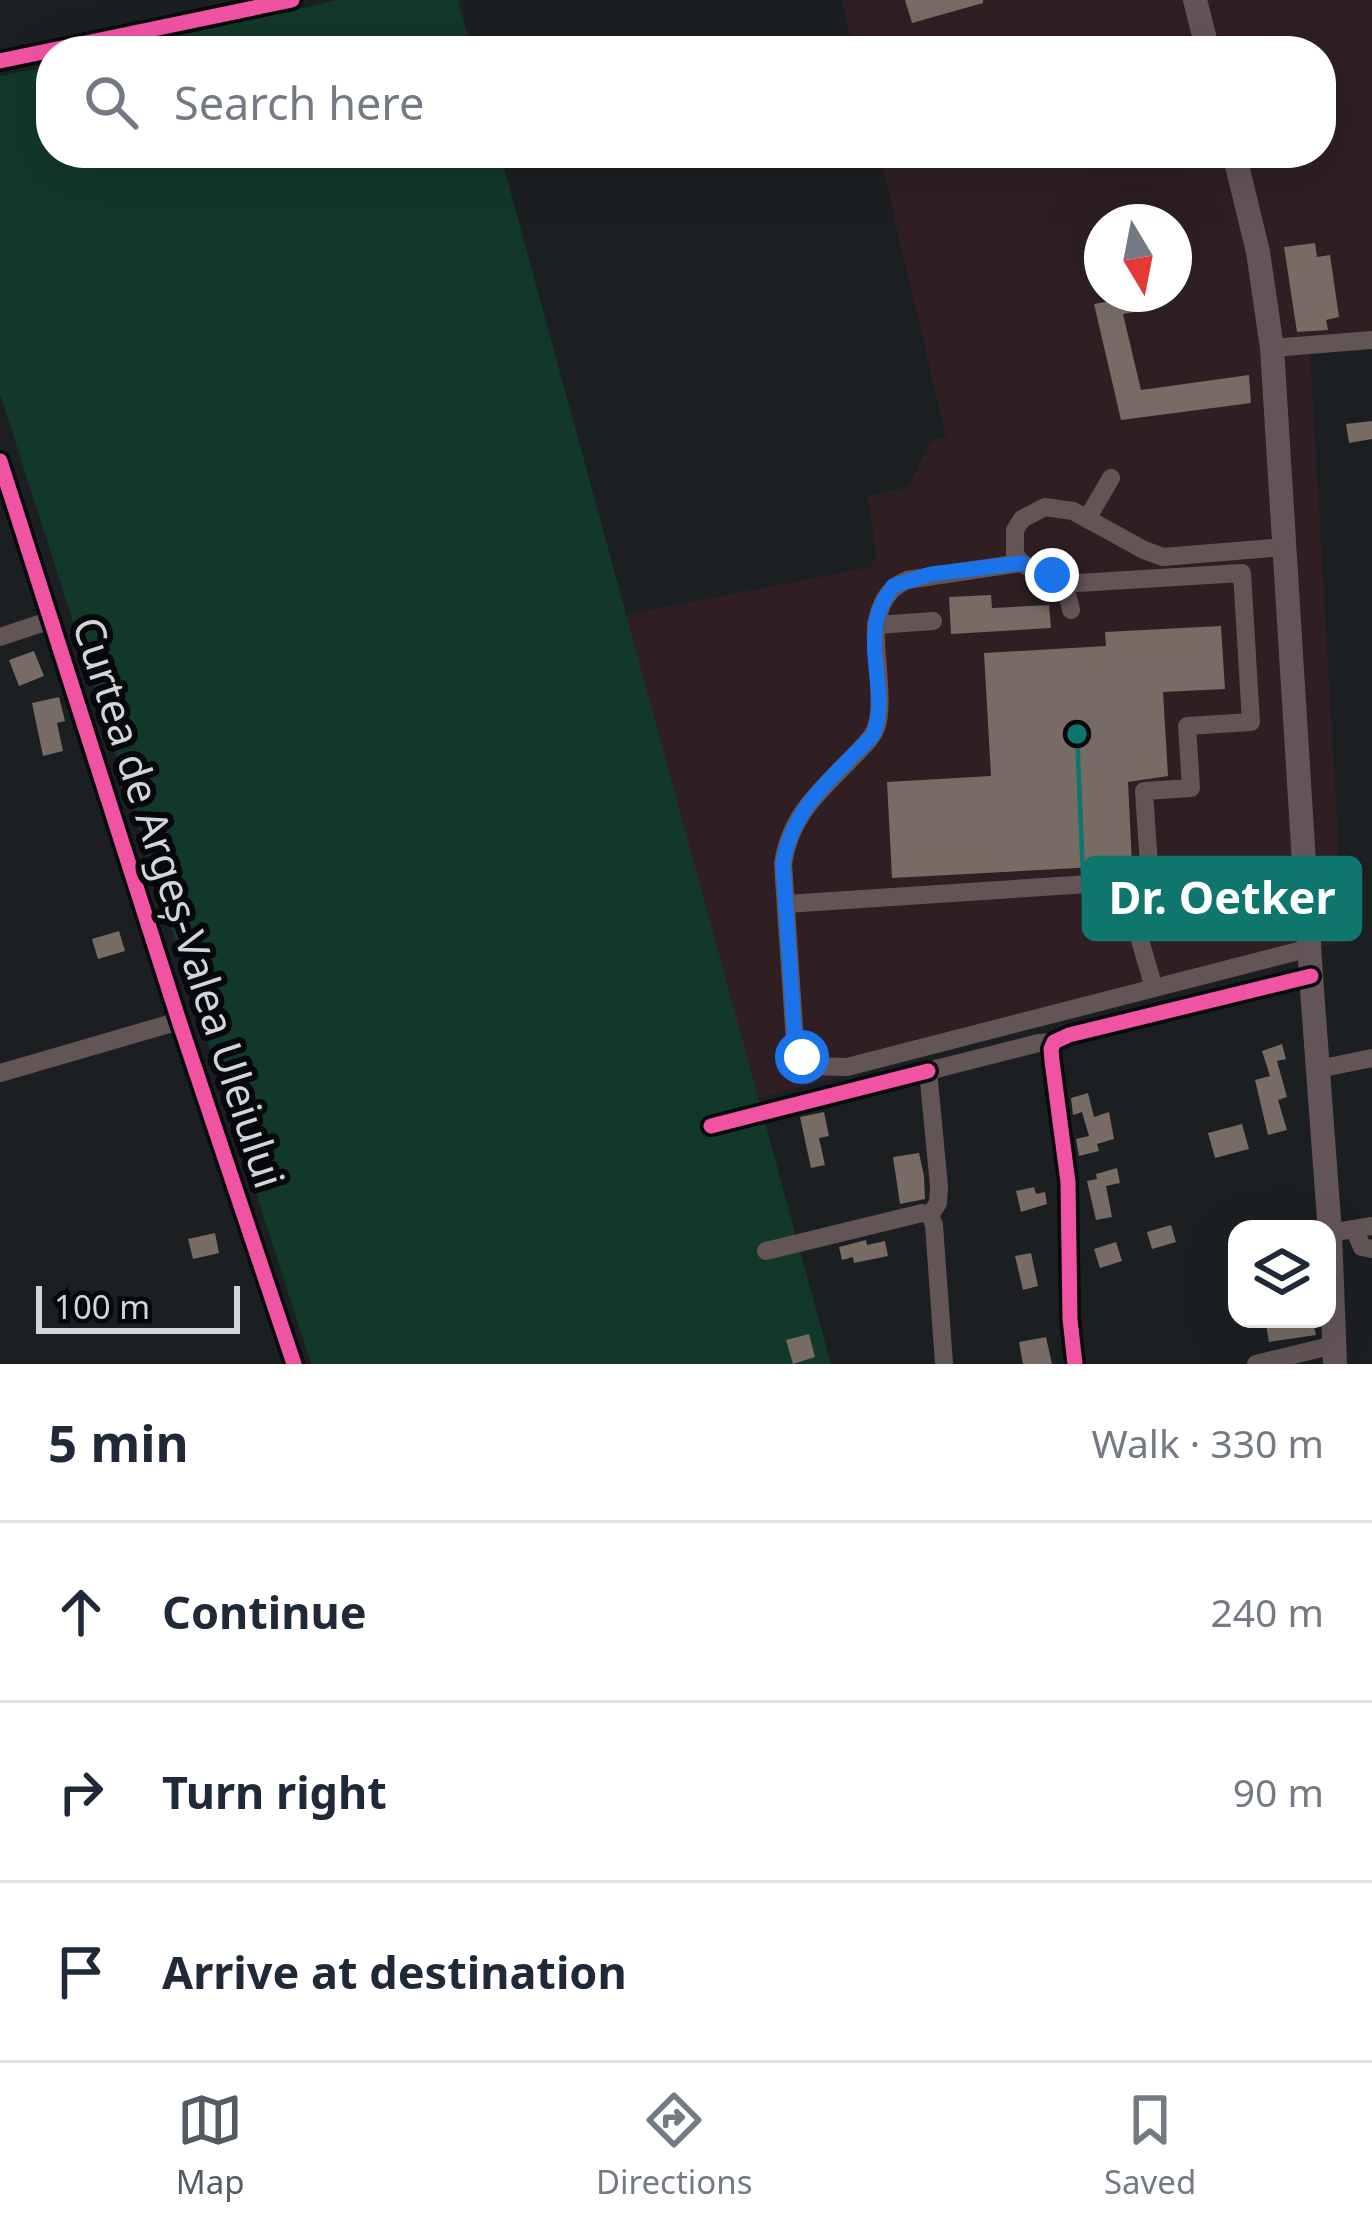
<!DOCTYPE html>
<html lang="en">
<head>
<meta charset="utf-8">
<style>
	:root { --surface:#fff; --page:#f2f2f3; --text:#1f2937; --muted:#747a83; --line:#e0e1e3; --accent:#535a64 }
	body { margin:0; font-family:"Noto Sans",sans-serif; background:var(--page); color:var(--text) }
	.controls { position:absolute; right:36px; bottom:36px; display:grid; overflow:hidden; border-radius:24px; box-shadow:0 12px 48px #0002 }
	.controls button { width:108px; height:108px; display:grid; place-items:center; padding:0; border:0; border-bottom:3px solid var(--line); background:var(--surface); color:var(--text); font:60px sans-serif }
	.compass { position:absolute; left:1084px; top:204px; width:108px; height:108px; border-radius:50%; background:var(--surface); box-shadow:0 12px 48px #0002; rotate:170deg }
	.scale { position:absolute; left:36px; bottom:30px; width:204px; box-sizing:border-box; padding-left:12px; border:6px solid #d2d6db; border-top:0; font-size:33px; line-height:42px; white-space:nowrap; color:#d2d6db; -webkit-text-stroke:9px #06080b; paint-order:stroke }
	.stop { position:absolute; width:36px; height:36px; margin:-27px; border:9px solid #1a73e8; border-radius:50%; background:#fff }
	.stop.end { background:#1a73e8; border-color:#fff; box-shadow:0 3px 12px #0008 }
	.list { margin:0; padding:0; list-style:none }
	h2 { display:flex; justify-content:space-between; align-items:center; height:156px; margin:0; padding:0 48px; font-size:51px }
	h2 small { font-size:39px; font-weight:400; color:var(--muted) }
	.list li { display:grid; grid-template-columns:78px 1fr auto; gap:36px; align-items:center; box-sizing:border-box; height:180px; padding:0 48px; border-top:3px solid var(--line) }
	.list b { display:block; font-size:45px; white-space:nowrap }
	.list em { font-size:39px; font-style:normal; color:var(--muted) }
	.icon { flex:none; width:66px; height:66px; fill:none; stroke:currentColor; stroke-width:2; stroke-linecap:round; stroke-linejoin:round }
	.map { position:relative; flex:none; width:1372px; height:1364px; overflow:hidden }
	.search { position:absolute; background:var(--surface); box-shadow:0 12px 48px #0002; left:36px; right:36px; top:36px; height:132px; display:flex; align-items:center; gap:30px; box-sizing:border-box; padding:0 42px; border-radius:48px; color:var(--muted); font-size:45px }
	.sheet { height:696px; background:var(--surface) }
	nav { display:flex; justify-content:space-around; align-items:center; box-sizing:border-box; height:168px; border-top:3px solid var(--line); background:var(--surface); font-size:33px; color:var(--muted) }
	nav a { display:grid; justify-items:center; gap:6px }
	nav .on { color:var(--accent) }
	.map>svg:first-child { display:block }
	.industrial { fill:#2f1f23; fill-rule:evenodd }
	.green { fill:#12382a }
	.building { fill:#776b63 }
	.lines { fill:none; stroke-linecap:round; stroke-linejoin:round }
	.minor { stroke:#635456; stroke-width:18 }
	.major { stroke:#635458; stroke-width:24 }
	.cycleway-casing { stroke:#06080b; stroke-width:22 }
	.cycleway { stroke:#f153a3; stroke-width:15 }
	.route { stroke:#1a73e8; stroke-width:15 }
	.labels { text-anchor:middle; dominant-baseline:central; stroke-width:12; stroke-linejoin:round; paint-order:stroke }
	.street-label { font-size:42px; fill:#d2d6db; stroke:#06080b }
	.leader { fill:none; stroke:#0f766e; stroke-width:4.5 }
	.callout-dot { fill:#0f766e; stroke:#06080b; stroke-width:4.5 }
	.callout { fill:#0f766e; stroke:#0f766e; stroke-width:4.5 }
	.callout-label { font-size:45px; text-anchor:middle; font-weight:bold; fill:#fff }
</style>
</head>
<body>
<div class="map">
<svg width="1372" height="1364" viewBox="0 0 1372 1364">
	<rect width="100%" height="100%" fill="#1c1f22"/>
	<!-- industrial -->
	<path class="industrial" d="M842 0H1372V341L1310 353 1344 942 1300 951V961L704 1111 549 630 870 567 876 555 868 496 908 487 930 442 946 436 879 153H1321V51H854ZM1102 222H1174V294H1102Z"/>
	<!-- green -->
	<g class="green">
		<path d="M338 0H458L472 51H112Z"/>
		<path d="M51 66V153H500L831 1364H311L0 394V76Z"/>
	</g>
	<!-- building -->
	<g class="building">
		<path d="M905 0H983V3L912 23Z"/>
		<path d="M1315 243 1317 257 1330 255 1339 317 1326 320 1328 330 1297 332 1284 247Z"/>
		<path d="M1130 297 1134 312 1123 314 1141 390 1249 375 1251 403 1121 420 1094 304Z"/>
		<path d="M1372 421V439L1349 443 1346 424Z"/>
		<path d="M991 595 992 608 1049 605 1051 628 951 634 949 597Z"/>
		<path d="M1221 626 1225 689 1163 692 1168 776 1128 782 1132 865 892 878 887 782 991 776 984 653 1106 646 1105 632Z"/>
		<path d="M34 651 44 676 19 686 9 660Z"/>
		<path d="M59 697 65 721 57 723 63 751 43 756 32 703Z"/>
		<path d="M119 931 125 951 98 959 92 939Z"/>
		<path d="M1282 1044 1286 1059 1277 1061 1287 1097 1278 1100 1287 1130 1268 1135 1255 1080 1270 1076 1262 1051Z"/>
		<path d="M1088 1093 1094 1117 1109 1112 1114 1139 1097 1144 1099 1151 1079 1156 1076 1139 1089 1136 1082 1112 1073 1115 1071 1098Z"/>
		<path d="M824 1112 829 1136 819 1138 825 1165 811 1168 800 1117Z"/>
		<path d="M1242 1124 1249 1149 1215 1158 1208 1133Z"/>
		<path d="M919 1153 924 1176 925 1199 900 1204 893 1157Z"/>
		<path d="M1117 1168 1120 1183 1106 1186 1112 1217 1096 1220 1087 1181 1097 1179 1096 1174Z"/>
		<path d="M1034 1187 1036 1194 1045 1192 1047 1204 1021 1212 1016 1191Z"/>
		<path d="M1171 1225 1176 1242 1152 1249 1147 1232Z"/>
		<path d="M215 1233 219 1253 193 1259 188 1239Z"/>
		<path d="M866 1240 867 1245 885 1241 888 1256 854 1263 853 1257 842 1260 839 1247Z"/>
		<path d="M1116 1242 1122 1261 1100 1268 1094 1249Z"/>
		<path d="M1031 1253 1038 1286 1023 1290 1015 1256Z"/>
		<path d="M1265 1319H1279L1280 1325 1312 1319 1316 1335 1269 1342Z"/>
		<path d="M809 1334 815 1357 793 1364 786 1340Z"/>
		<path d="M1046 1337 1052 1364H1023L1019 1342Z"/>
	</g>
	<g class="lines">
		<!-- minor -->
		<g class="minor">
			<path d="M0 61 292 0"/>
			<path d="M1272 348 1372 340"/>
			<path d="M0 461 179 1021 294 1364"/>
			<path d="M1087 519 1111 478"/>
			<path d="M1071 610C1063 563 1035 583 1015 555V530L1022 519 1045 507 1073 511 1144 550 1163 557 1284 547"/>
			<path d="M933 621 876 625C880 604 887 589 907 580L1021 563"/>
			<path d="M876 625C874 654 885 703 876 728 872 739 861 748 853 757 820 791 790 815 783 864L795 1042 802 1057 810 1066 847 1067 1310 948"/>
			<path d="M0 637 51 620"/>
			<path d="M1123 882 1154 988"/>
			<path d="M786 904 1150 880 1144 791 1191 788 1187 726 1251 722 1242 573 1061 584"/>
			<path d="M1318 1069 1372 1058"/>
			<path d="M0 1073 179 1021"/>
			<path d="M711 1126 928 1071"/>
			<path d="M930 1215 938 1203 939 1186 928 1071 1039 1043 1054 1042"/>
			<path d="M1354 1229 1362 1247 1372 1249"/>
			<path d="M1330 1233 1372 1226"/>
			<path d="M766 1251 922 1213 930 1215 934 1225 944 1364"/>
			<path d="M1075 1364 1070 1319 1068 1182 1052 1061 1051 1049 1054 1042 1069 1035 1311 976"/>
			<path d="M1256 1364 1334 1345"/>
		</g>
		<!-- major -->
		<g class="major">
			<path d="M1195 0 1208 51"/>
			<path d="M1234 153 1258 252 1272 348 1311 976 1330 1233 1335 1364"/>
		</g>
		<!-- cycleway casing -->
		<g class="cycleway-casing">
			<g id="cycleway">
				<path d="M0 61 292 0"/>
				<path d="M0 461 179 1021 294 1364"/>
				<path d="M711 1126 928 1071"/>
				<path d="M1075 1364 1070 1319 1068 1182 1052 1061 1051 1049 1054 1042 1069 1035 1311 976"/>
			</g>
		</g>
		<!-- cycleway -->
		<use href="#cycleway" class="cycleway"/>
	</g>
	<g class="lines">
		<!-- route -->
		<path class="route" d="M802 1057 795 1042 783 864C791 808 836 774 873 735 889 696 865 652 879 611 882 602 888 594 893 586L931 574 1021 563 1052 575"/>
	</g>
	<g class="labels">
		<!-- street labels -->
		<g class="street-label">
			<text transform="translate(180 902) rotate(72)">Curtea de Argeș-Valea Uleiului</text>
		</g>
	</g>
	<!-- callouts -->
	<path class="leader" d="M1077 734L1084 898"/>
	<circle class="callout-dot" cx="1077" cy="734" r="12"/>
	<rect class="callout" x="1084" y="858" width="276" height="81" rx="12"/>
	<g class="callout-label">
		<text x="1222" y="914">Dr. Oetker</text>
	</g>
</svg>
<div class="controls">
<button><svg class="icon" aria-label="layers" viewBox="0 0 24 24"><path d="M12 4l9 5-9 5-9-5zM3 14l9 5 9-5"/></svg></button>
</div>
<svg class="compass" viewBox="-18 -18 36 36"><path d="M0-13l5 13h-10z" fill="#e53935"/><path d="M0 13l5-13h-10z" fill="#747a83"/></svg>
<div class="scale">100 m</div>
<div class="stop" style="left:802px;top:1057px"></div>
<div class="stop end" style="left:1052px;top:575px"></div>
<div class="search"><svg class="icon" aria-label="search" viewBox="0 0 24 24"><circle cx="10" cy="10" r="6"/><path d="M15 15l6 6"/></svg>Search here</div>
</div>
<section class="sheet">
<h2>5 min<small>Walk · 330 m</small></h2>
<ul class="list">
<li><svg class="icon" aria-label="ahead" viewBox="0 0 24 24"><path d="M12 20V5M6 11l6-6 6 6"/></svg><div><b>Continue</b></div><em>240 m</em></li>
<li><svg class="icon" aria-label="right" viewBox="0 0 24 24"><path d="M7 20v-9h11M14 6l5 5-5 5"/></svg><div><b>Turn right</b></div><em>90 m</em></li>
<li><svg class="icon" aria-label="arrive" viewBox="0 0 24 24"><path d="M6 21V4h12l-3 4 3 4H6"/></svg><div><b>Arrive at destination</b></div></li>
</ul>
</section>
<nav>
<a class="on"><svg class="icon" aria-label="map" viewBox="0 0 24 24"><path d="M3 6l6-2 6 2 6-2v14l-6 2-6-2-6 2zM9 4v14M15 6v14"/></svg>Map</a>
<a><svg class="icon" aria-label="directions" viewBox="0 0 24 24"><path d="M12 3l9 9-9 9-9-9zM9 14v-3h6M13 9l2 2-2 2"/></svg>Directions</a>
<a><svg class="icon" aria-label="saved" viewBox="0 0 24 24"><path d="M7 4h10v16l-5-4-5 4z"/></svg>Saved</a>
</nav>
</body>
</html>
